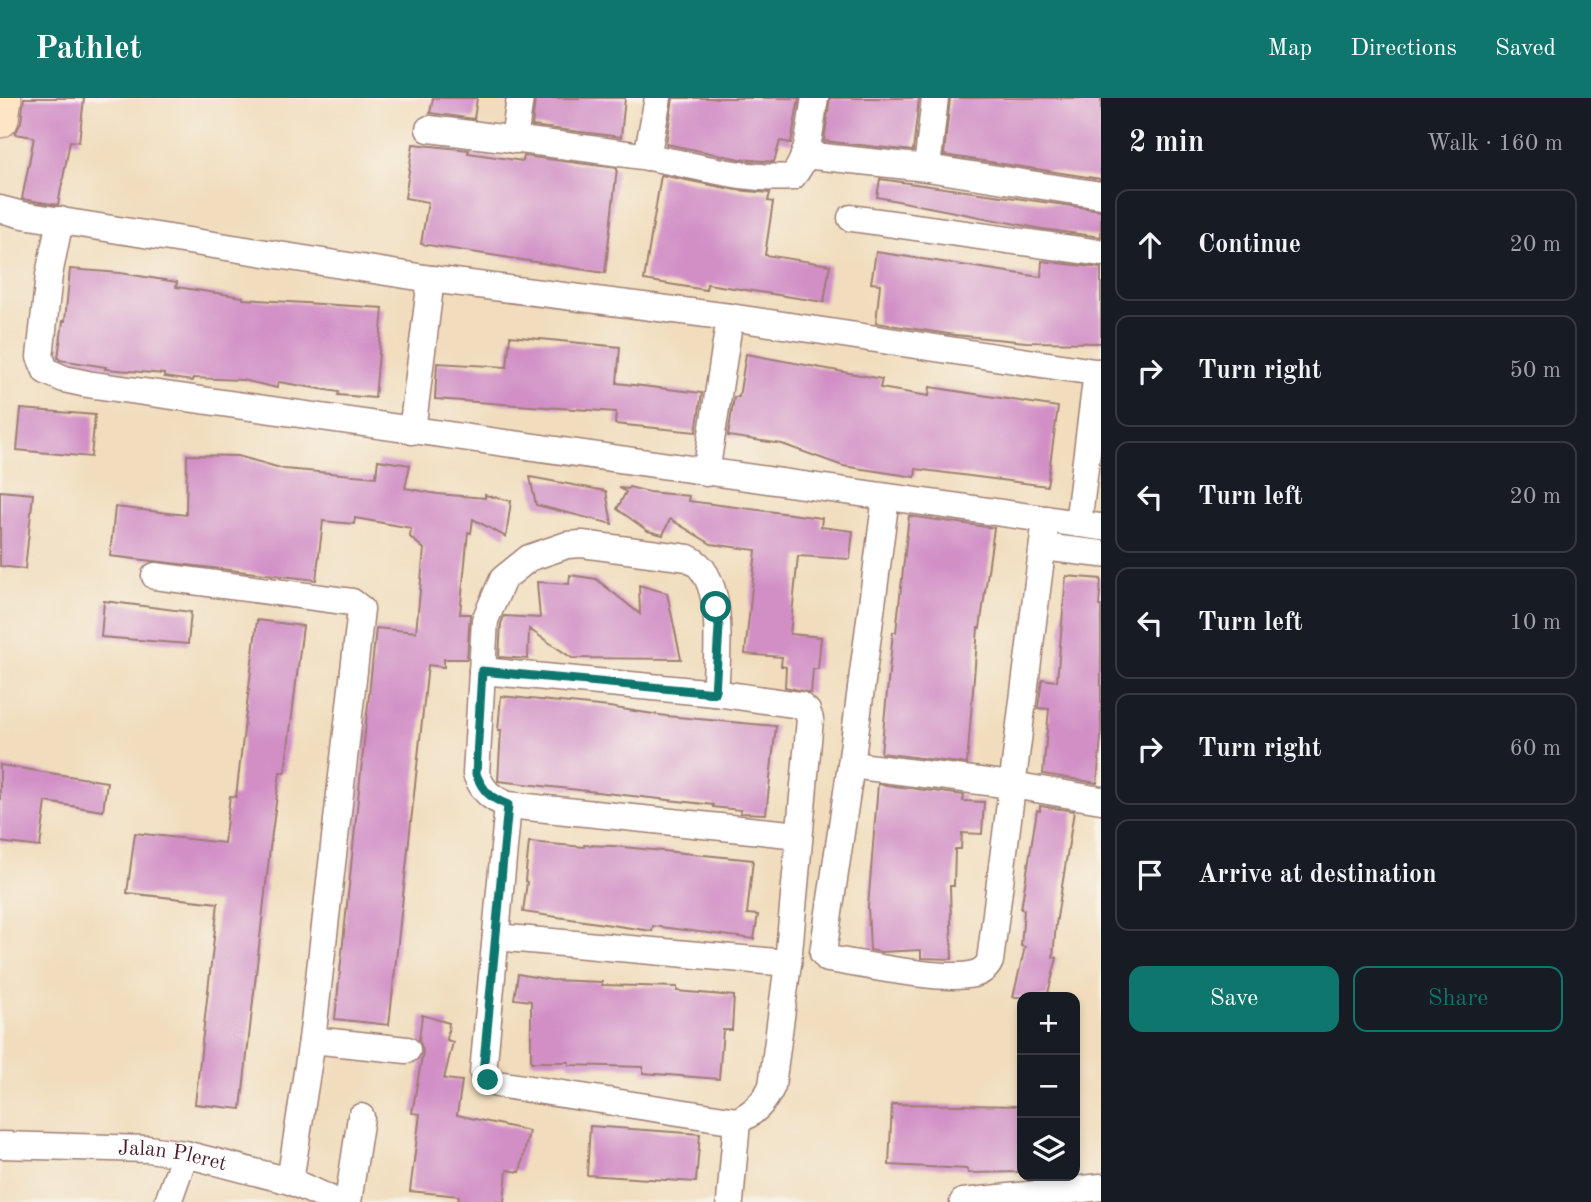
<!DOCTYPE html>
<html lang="en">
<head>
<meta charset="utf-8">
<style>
	:root { --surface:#171b24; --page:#20242c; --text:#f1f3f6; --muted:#9ea1a6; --line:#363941; --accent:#0f766e }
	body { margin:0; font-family:"Old Standard TT",serif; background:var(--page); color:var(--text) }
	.controls { position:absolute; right:21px; bottom:21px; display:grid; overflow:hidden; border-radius:14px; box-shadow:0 4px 10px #0003 }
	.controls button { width:63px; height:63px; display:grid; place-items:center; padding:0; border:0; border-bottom:2px solid var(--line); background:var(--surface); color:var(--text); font:35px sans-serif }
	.stop { position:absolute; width:21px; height:21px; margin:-16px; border:5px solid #0f766e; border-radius:50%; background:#fff }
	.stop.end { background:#0f766e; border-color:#fff; box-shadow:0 2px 7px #0008 }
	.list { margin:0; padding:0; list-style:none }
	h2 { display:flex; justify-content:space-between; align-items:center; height:91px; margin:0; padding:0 28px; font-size:30px }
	h2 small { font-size:23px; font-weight:400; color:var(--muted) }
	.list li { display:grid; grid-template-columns:46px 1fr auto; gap:21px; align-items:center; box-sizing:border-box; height:112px; margin:0 14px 14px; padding:0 14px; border:2px solid var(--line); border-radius:14px }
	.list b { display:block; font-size:26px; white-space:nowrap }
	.list em { font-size:23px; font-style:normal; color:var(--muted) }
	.actions { display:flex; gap:14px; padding:21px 28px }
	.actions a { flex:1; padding:16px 0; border:2px solid var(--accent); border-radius:14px; text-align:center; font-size:24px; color:var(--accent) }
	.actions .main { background:var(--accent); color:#fff }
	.icon { flex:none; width:38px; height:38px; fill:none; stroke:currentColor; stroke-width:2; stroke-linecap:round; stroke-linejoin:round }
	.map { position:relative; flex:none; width:1101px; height:1104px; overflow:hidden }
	header { display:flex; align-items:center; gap:42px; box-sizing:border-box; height:98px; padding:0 35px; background:var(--accent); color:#fff }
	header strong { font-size:33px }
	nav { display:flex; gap:38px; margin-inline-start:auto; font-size:24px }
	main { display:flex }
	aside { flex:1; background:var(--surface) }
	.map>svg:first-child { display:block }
	.building { fill:#d18fc6 }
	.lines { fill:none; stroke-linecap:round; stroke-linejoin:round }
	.minor-casing { stroke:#9e7e74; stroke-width:29 }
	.secondary-casing { stroke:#9e7e74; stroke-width:39 }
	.minor { stroke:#fff; stroke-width:26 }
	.secondary { stroke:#fde5c5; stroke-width:37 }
	.route { stroke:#0f766e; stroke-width:9 }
	.labels { text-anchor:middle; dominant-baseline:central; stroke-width:5; stroke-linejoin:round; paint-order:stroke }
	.street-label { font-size:21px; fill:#4a1f2b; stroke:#f7f3e8 }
</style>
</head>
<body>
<header>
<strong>Pathlet</strong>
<nav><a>Map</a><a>Directions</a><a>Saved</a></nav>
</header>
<main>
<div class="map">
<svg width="1101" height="1104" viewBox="0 0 1101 1104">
	<rect width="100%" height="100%" fill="#f7f3e8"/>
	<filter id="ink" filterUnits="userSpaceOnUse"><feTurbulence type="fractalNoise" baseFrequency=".0143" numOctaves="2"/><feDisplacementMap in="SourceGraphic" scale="14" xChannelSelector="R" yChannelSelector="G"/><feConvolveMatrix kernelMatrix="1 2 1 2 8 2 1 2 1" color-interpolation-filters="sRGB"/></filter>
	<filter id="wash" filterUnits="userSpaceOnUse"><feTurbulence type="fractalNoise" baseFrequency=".00686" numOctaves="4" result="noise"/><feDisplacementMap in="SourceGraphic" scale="28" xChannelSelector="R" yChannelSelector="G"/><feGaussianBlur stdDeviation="1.57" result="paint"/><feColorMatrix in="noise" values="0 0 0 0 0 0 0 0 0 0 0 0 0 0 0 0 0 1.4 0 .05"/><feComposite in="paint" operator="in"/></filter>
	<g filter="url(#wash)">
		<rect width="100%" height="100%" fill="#f1ddbd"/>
		<g id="blocks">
			<!-- building -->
			<g class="building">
				<path d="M24 0H84L79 44 70 43 58 107 22 101 34 39 15 36 21 24Z"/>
				<path d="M433 0H477L474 21 430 15Z"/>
				<path d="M535 0H625L621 39 532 28Z"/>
				<path d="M673 0H799L791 45 780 43 774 64 740 61 666 46Z"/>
				<path d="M830 0H919L913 53 824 43Z"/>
				<path d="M950 0H1101V81L944 57Z"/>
				<path d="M413 46 469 52 468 55 523 63 524 58 617 70 605 175 421 146 428 104 405 100Z"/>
				<path d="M661 77 736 92 770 95 768 103 773 104 765 157 830 167 824 204 707 186 706 192 644 182Z"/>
				<path d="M880 81 1101 112V139L1042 131 877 99Z"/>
				<path d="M876 154 1041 179 1042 163 1101 170V245L1026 244 955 237 876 225 880 186 871 185Z"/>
				<path d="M70 171 120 175 177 184 176 189 243 199V201L383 210 375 300 338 297 339 294 278 284 277 290 243 282 193 280 192 283 164 279V276L105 271 106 269 60 262 58 260 63 223H65Z"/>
				<path d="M510 238 620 249 617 285 702 295 696 334 615 326 616 314 435 301 437 265 507 269Z"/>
				<path d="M746 256 882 281 880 290 929 298 930 289 1058 309 1047 388 916 371 915 379 843 368 782 346 728 338 734 299H739Z"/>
				<path d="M21 311 95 317 91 359 17 352Z"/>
				<path d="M187 357 238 358 284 371 376 379 378 362 410 367 405 390 437 396 485 400V397L511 403 506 439 473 421 471 435 468 434 460 516H470L467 561H444V569L428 567 389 927 335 921 376 530 416 534 424 451 410 439 411 430 355 420 354 426 323 423 316 482 110 458 115 409 186 417Z"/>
				<path d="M530 379 606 393 612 426 536 407Z"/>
				<path d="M629 389 649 394 689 398 688 403 822 420 821 429 853 433 850 461 798 458 790 536 821 539 818 571H813L811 595 785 589 786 569 781 568 782 559 745 556 756 452 711 446 670 421 663 437 648 433 617 411 626 394 619 390 628 391Z"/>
				<path d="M0 393 33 396 25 471 0 468Z"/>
				<path d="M909 418 994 430 980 530H978L967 666 881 655 893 534H896Z"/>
				<path d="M570 477 596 481 640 516 639 487 667 495 681 561 572 560 529 531 528 561 499 559 501 526 504 518 540 520 537 484 569 486Z"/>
				<path d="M1066 478 1101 481 1099 508H1101V639L1097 685 1043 676 1049 611 1038 610 1042 581 1057 583Z"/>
				<path d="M104 503 191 514 188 546 101 539Z"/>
				<path d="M257 522 303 528 285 674H280L270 750 241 1011 195 1006 218 805 127 795 135 735 224 745 230 698 236 699Z"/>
				<path d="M501 598 609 609 666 618 776 628 766 716 740 715 741 712 713 709V707L498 683 501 632H498Z"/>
				<path d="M0 667 107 684 103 713 46 704 40 749 0 744Z"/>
				<path d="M878 686 964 697 963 703 984 704 982 736 962 735 961 751H955L954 788H950L952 861 921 860V852L881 854 870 852 868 809Z"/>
				<path d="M1040 708 1074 713 1056 826 1053 859 1057 860 1047 899H1013L1025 849 1021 848 1024 812 1021 811 1037 712 1040 713Z"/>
				<path d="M529 744 584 749V747L613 748 753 762 747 816 758 817 754 841 653 828 652 833 523 814 527 784 525 783Z"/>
				<path d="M518 876 551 882 602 884V887L677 889V893L734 898 732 932H723L719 981 643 975V969L569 967V964H531V903L514 901Z"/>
				<path d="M422 917 449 925 447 942 453 944 444 981 462 983 457 1017 529 1033 520 1074 507 1072 504 1104H458L459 1098 410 1093 420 1016 412 1015 423 953 419 942Z"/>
				<path d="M892 1006 1022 1008V1074L968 1075 967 1071 889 1067Z"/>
				<path d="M590 1028 700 1036 696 1084 587 1077Z"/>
			</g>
		</g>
	</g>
	<g filter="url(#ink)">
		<use href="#blocks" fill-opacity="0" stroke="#9e7e74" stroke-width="2"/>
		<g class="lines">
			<!-- minor casing -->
			<g class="minor-casing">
				<g id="minor">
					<path d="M429 31C502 40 576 48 648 59 695 67 745 83 792 79 810 60 810 25 815 0"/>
					<path d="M514 42 520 0"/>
					<path d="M804 57 927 70 1101 97"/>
					<path d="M647 59 658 0"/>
					<path d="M927 70 935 0"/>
					<path d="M0 111 23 117 431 181 730 219 1101 275"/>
					<path d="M851 120 1101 155"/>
					<path d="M60 122 49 177 40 259 46 273 64 281 87 286 1101 429"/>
					<path d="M412 333 431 181"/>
					<path d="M706 375 730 219"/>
					<path d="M886 399 851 667 823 855 828 861C863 866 942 884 974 876 981 874 987 870 990 863L1046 421"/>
					<path d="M1078 426 1097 274"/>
					<path d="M1043 449 1101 456"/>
					<path d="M155 478 352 504 361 511 312 942 290 1083"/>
					<path d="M482 573 715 595 800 607 807 613 810 621 788 865 772 988C764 1005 754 1015 737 1023L730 1104"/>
					<path d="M715 595C717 559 727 477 688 460L582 446 567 447 529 460 503 481 485 522 476 676C483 693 490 700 508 707L799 737"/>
					<path d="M851 667 1012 687 1101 702"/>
					<path d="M508 707 483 975 488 982 497 986 737 1023"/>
					<path d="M496 839 788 865"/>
					<path d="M312 942 407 952"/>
					<path id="s1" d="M0 1047 148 1051 185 1056 290 1083 337 1104"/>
					<path d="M168 1104 185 1056"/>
					<path d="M348 1104 361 1019"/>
					<path d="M963 1104 1101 1089"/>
				</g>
			</g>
			<!-- secondary casing -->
			<g class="secondary-casing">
				<path id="secondary" d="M0 21 3 0"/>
			</g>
			<!-- minor -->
			<use href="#minor" class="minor"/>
			<!-- secondary -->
			<use href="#secondary" class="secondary"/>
		</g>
	</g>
	<g class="lines" filter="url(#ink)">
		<!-- route -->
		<path class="route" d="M488 982 483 975 508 707C490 700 483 693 476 676L482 573 715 595 719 529 716 509"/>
	</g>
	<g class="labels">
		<!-- street labels -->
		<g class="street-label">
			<text stroke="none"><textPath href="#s1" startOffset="173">Jalan Pleret</textPath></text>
		</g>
	</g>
</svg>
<div class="controls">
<button>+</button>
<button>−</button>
<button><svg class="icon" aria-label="layers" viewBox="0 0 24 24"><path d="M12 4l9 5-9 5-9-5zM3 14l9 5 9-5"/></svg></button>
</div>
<div class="stop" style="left:716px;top:509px"></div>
<div class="stop end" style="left:488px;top:982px"></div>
</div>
<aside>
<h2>2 min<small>Walk · 160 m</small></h2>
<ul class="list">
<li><svg class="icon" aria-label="ahead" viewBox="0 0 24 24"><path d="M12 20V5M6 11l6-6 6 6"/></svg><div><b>Continue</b></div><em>20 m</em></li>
<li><svg class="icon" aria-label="right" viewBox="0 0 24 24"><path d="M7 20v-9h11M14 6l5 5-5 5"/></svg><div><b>Turn right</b></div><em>50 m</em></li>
<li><svg class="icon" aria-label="left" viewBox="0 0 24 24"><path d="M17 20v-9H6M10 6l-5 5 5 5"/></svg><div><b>Turn left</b></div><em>20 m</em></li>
<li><svg class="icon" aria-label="left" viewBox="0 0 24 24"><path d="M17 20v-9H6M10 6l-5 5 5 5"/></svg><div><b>Turn left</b></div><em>10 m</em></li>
<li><svg class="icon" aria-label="right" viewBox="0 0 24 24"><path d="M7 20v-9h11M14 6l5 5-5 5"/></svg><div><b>Turn right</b></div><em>60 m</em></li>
<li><svg class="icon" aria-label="arrive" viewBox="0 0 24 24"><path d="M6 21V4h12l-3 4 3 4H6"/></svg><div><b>Arrive at destination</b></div></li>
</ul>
<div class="actions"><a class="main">Save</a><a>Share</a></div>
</aside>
</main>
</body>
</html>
